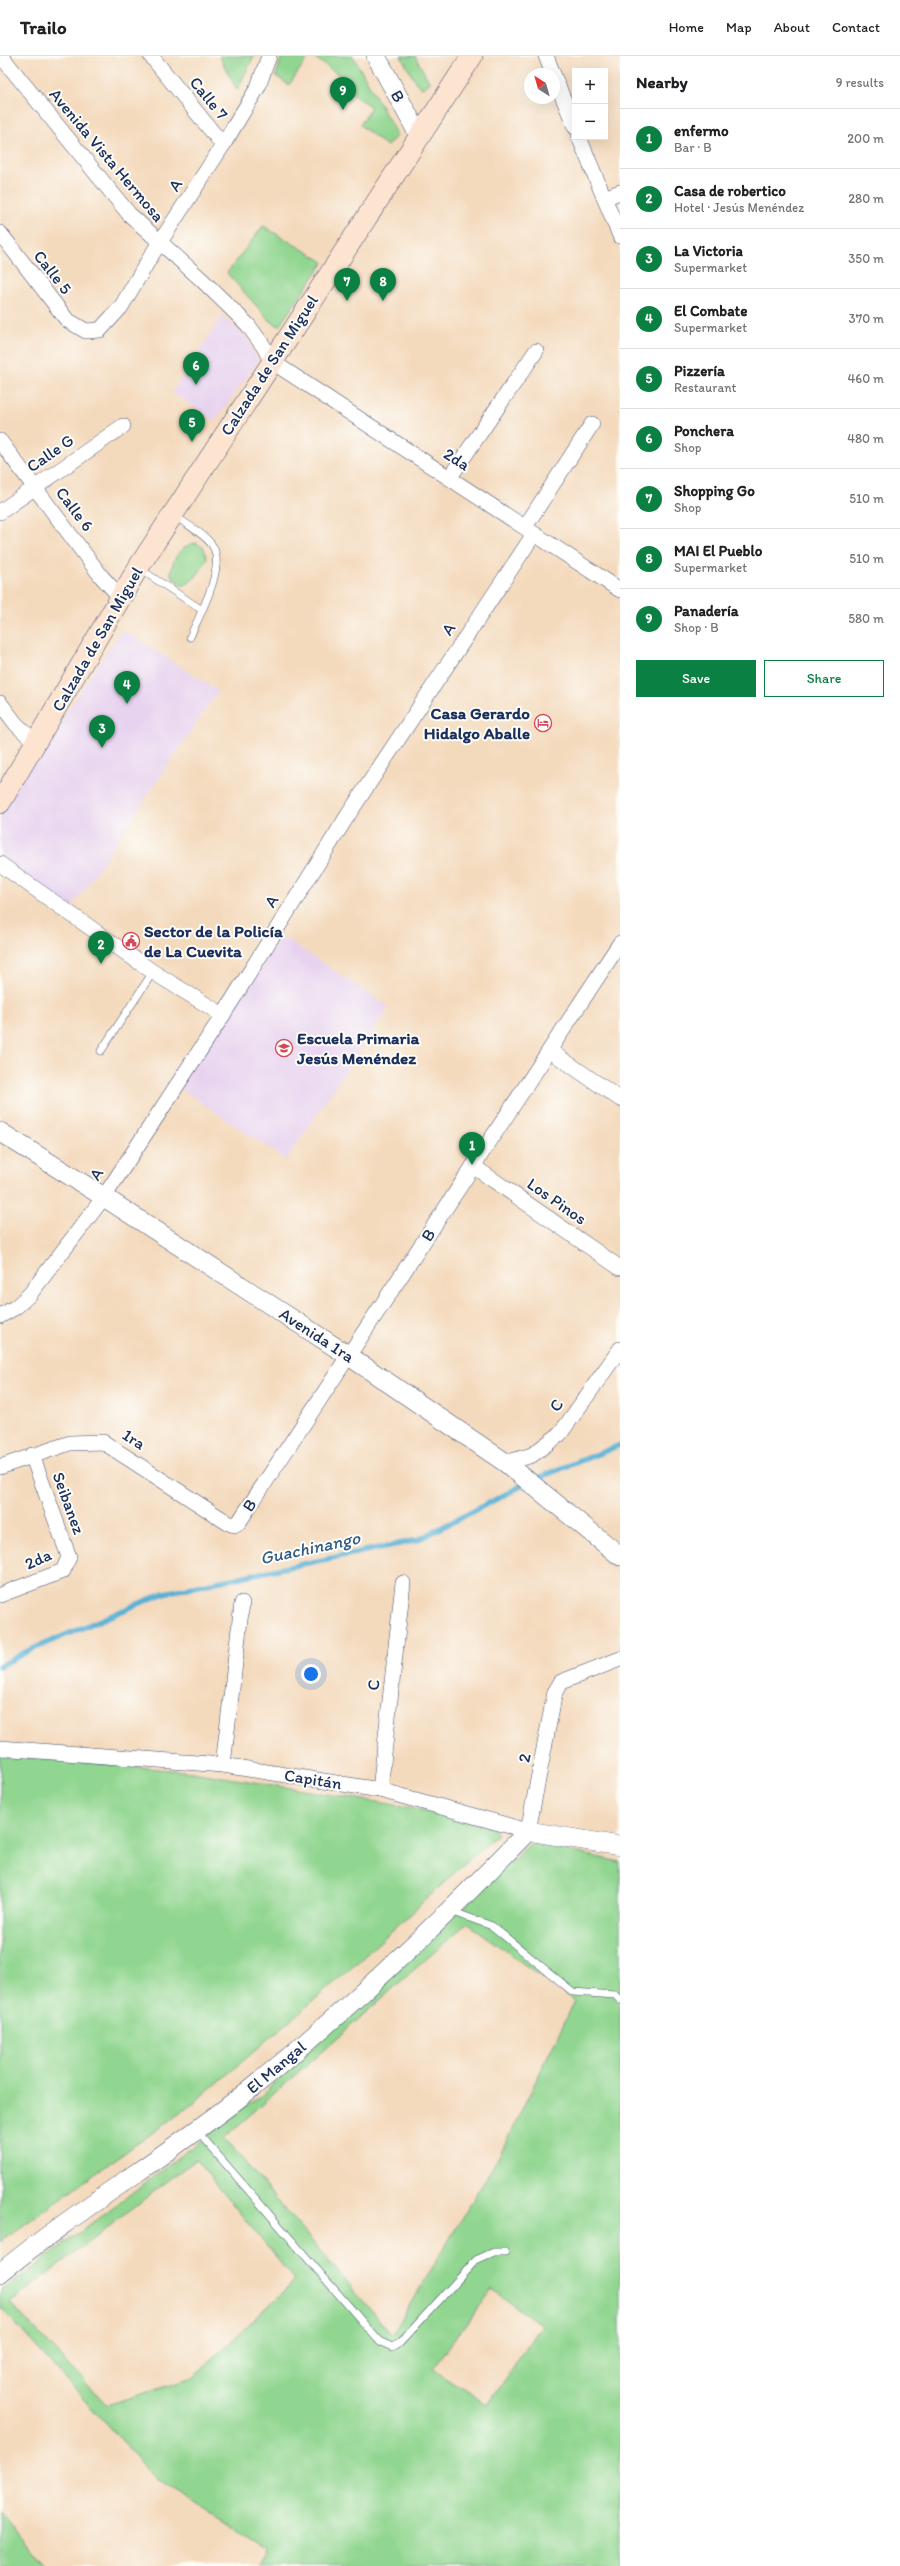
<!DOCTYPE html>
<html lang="en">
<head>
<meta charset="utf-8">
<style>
	:root { --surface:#fff; --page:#f6f6f6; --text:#202124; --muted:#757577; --line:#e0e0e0; --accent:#0b8043 }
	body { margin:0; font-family:Itim,sans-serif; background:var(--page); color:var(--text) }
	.controls { position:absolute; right:12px; top:12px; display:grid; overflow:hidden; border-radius:0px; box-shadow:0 4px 16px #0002 }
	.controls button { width:36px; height:36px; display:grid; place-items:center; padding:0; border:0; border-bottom:1px solid var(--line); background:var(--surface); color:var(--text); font:20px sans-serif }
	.compass { position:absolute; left:524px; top:12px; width:36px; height:36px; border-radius:50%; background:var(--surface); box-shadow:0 4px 16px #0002; rotate:323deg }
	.you { position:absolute; left:311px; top:1618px; width:14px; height:14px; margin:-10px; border:3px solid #fff; border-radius:50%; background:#1a73e8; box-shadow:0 0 0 6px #1a73e833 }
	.badge { display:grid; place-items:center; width:26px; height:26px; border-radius:50%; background:var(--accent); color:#fff; font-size:13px; font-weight:700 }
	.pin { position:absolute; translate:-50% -33px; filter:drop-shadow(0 1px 2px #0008) }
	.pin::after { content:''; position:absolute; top:21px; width:14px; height:12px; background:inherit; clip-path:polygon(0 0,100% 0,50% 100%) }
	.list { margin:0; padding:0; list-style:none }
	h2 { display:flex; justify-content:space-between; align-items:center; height:52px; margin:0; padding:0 16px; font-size:17px }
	h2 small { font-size:13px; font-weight:400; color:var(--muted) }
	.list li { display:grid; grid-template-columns:26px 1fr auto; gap:12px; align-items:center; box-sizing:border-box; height:60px; padding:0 16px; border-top:1px solid var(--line) }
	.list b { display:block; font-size:15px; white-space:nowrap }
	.list p { margin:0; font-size:13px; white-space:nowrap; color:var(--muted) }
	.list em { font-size:13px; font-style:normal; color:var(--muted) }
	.actions { display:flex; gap:8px; padding:12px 16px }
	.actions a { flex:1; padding:9px 0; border:1px solid var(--accent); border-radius:0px; text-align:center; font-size:14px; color:var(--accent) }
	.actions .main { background:var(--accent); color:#fff }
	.map { position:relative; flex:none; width:620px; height:2510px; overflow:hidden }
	header { display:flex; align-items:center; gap:24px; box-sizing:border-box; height:56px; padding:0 20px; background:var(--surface); border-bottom:1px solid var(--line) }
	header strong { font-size:19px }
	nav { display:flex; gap:22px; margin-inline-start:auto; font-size:14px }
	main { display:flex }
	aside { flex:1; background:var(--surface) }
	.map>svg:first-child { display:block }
	.built { fill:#e7d2ef }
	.grass { fill:#91d690; stroke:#568277; fill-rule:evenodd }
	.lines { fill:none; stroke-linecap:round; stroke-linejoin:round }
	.stream { stroke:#58b1d6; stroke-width:5.5 }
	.service-casing { stroke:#3c496c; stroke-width:8 }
	.minor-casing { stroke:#3c496c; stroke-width:16 }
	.tertiary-casing { stroke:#3c496c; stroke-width:20 }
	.secondary-casing { stroke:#3c496c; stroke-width:22 }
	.service { stroke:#fff; stroke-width:7 }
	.minor { stroke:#fff; stroke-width:15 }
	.tertiary { stroke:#fff; stroke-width:19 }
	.secondary { stroke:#fde4d1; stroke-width:21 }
	.labels { text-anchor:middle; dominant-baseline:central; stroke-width:4; stroke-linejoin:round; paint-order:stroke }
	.street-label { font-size:17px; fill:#1b2f5e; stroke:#fdfcf7 }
	.poi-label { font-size:17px; font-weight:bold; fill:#1b2f5e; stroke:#fdfcf7; text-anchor:start }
	.water-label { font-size:18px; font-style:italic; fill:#305c88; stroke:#fdfcf7 }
</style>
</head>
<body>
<header>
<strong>Trailo</strong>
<nav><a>Home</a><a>Map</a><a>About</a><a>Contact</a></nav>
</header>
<main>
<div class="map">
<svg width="620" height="2510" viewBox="0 0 620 2510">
	<rect width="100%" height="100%" fill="#fdfcf7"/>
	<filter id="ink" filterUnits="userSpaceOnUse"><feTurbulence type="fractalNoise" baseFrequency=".025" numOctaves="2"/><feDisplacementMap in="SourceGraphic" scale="8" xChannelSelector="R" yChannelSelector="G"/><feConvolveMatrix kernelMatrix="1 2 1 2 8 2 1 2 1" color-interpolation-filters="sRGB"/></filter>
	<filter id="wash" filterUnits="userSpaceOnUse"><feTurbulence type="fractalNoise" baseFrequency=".012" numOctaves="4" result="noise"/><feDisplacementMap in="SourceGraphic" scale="16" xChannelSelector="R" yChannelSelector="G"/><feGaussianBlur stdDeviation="0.9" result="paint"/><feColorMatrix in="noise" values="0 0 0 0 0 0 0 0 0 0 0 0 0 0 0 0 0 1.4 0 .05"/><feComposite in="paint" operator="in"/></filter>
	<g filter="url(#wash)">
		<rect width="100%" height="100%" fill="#f4dabd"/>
		<!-- built -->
		<g class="built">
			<path d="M222 260 246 281 258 305 215 365 172 336Z"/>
			<path d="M122 573 218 635 71 853 0 805V755Z"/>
			<path d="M280 879 389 951 286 1104 180 1032Z"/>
		</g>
		<!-- grass -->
		<g class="grass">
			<path d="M219 0H254L237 34Z"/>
			<path d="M282 0H309L289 29 276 20Z"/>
			<path d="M312 0H353L397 79 387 90 360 69 371 51 345 32 348 25Z"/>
			<path d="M401 0H415L430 27 422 32 416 27Z"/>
			<path d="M263 170 324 206 279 270 269 264 227 217Z"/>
			<path d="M196 487 204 492 207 503C200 515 194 527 181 530L171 519C171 504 181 489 196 487Z"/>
			<path d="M0 1699 192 1716 414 1752 491 1771 497 1778 348 1915 194 2047 0 2186Z"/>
			<path d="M531 1787 620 1806V2510H259L264 2490 156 2423 2 2253 0 2255V2236L262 2039ZM467 1867 575 1945 498 2102 392 2279 224 2082ZM196 2103 295 2225 192 2322 107 2349 10 2247ZM492 2234 542 2269 488 2349 432 2313Z"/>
			<path d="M0 2457 44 2510 0 2509Z"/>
		</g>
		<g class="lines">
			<!-- stream -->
			<g class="stream">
				<path d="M533 1424 620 1389"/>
				<path d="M0 1610 28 1595 164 1537 418 1484 525 1428"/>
			</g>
		</g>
	</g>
	<g filter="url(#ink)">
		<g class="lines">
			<!-- service casing -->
			<g class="service-casing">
				<g id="service">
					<path d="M174 459C185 468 204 477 212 489 227 510 199 560 190 581"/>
					<path d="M140 513 202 554"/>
					<path d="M101 995 153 916"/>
					<path d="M451 1855 492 1870 573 1936 615 1939 620 1944"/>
					<path d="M197 2075 379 2285 392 2291 400 2287 476 2204 494 2196H505"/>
				</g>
			</g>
			<!-- minor casing -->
			<g class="minor-casing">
				<g id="minor">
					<path d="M1 0 129 158 202 224 248 269 264 291 271 305 620 534"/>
					<path d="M151 0 223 89"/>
					<path d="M546 0 553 18"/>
					<path d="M554 20 575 71"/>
					<path d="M579 81 620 180"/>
					<path d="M604 142 620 136"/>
					<path d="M0 177 67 264 86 275 100 274 121 251 151 200 223 89 258 31 269 0"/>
					<path d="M0 385 101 520 121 542"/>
					<path d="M450 421 536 295"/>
					<path d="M0 456 123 370"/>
					<path d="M525 471 592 368"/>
					<path d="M0 647 16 668 36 687"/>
					<path d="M0 808 153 916 223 959"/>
					<path d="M550 995 620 1043"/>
					<path d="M473 1110 620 1212"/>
					<path d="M0 1260 16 1251 30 1238 104 1141 223 959 348 759 534 478"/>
					<path d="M506 1407 532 1399 560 1378 620 1293"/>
					<path d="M0 1411 70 1387 103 1386 228 1467 234 1469 239 1466 620 887"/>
					<path d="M0 1539 63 1515 69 1501 32 1399"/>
					<path d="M0 1692 223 1709 380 1734 528 1775 555 1636 561 1626 620 1603"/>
					<path d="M223 1709 242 1547"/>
					<path d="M380 1734 403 1527"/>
				</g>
			</g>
			<!-- tertiary casing -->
			<g class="tertiary-casing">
				<g id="tertiary">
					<path d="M376 0 420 81"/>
					<path d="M0 1076 104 1141 349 1300 506 1407 620 1500"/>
					<path d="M0 2217C79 2152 169 2099 249 2034 347 1955 440 1866 528 1775L620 1790"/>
				</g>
			</g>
			<!-- secondary casing -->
			<g class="secondary-casing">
				<path id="secondary" d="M0 747 138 512 472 0"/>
			</g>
			<!-- service -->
			<use href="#service" class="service"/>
			<!-- minor -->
			<use href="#minor" class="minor"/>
			<!-- tertiary -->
			<use href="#tertiary" class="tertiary"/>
			<!-- secondary -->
			<use href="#secondary" class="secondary"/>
		</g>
	</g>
	<!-- icons -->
	<defs>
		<g id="hotel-ring" transform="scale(0.9)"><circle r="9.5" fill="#fdfcf7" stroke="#d1495b" stroke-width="1.5"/><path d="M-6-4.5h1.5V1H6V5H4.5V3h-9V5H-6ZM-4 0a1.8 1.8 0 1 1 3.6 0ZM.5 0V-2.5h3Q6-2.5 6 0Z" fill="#d1495b"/></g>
		<g id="civic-ring" transform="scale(0.9)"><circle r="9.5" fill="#fdfcf7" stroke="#d1495b" stroke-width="1.5"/><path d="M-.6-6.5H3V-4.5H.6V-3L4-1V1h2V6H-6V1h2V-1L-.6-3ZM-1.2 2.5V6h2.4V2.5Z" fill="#d1495b"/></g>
		<g id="school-ring" transform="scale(0.9)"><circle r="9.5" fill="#fdfcf7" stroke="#d1495b" stroke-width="1.5"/><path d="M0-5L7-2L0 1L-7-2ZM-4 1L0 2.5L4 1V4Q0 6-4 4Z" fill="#d1495b"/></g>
	</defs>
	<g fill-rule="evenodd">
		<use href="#hotel-ring" x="543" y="667"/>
		<use href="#civic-ring" x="131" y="885"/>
		<use href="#school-ring" x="284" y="992"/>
	</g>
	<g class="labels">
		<!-- street labels -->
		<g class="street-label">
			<text transform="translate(398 40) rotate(62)">B</text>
			<text transform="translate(209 42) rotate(51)">Calle 7</text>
			<text transform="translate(107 99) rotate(50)">Avenida Vista Hermosa</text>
			<text transform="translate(175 129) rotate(-57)">A</text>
			<text transform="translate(53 216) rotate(52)">Calle 5</text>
			<text transform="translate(269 309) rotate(-57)">Calzada de San Miguel</text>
			<text transform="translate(50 397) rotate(-35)">Calle G</text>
			<text transform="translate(457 403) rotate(33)">2da</text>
			<text transform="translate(75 453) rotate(53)">Calle 6</text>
			<text transform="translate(448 573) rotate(-56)">A</text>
			<text transform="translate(97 583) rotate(-60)">Calzada de San Miguel</text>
			<text transform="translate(271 845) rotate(-58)">A</text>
			<text transform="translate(96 1118) rotate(-57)">A</text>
			<text transform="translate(557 1145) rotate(35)">Los Pinos</text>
			<text transform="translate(428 1179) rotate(-57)">B</text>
			<text transform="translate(317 1279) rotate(33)">Avenida 1ra</text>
			<text transform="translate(556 1349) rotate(-55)">C</text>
			<text transform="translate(134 1383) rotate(33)">1ra</text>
			<text transform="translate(69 1447) rotate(70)">Seibanez</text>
			<text transform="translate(249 1449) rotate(-56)">B</text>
			<text transform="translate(38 1503) rotate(-24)">2da</text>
			<text transform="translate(373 1629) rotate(-84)">C</text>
			<text transform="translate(524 1702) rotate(-78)">2</text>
			<text transform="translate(313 1723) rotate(9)">Capitán</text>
			<text transform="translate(276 2011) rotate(-40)">El Mangal</text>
		</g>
		<!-- poi labels -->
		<g class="poi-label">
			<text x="530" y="657" text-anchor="end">Casa Gerardo<tspan x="530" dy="20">Hidalgo Aballe</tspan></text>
			<text x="144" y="875">Sector de la Policía<tspan x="144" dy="20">de La Cuevita</tspan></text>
			<text x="297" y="982">Escuela Primaria<tspan x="297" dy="20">Jesús Menéndez</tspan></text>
		</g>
		<!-- water labels -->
		<g class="water-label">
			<text transform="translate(310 1492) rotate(-12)">Guachinango</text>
		</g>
	</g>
</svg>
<div class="controls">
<button>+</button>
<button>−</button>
</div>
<svg class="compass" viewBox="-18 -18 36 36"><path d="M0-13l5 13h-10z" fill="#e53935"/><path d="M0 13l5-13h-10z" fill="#757577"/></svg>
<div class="you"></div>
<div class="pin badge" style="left:472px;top:1109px">1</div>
<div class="pin badge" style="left:101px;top:908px">2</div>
<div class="pin badge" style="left:102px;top:692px">3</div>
<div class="pin badge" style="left:127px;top:648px">4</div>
<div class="pin badge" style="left:192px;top:386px">5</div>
<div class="pin badge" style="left:196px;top:329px">6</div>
<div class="pin badge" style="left:347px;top:245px">7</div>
<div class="pin badge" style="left:383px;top:245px">8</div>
<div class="pin badge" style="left:343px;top:54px">9</div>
</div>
<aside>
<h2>Nearby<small>9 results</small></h2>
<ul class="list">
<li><span class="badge">1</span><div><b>enfermo</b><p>Bar · B</p></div><em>200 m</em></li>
<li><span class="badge">2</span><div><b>Casa de robertico</b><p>Hotel · Jesús Menéndez</p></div><em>280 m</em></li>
<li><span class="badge">3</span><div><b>La Victoria</b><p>Supermarket</p></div><em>350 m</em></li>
<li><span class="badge">4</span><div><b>El Combate</b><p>Supermarket</p></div><em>370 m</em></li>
<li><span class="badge">5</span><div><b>Pizzería</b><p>Restaurant</p></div><em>460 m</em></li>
<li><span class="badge">6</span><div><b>Ponchera</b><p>Shop</p></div><em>480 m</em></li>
<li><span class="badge">7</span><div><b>Shopping Go</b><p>Shop</p></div><em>510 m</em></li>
<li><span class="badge">8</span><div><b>MAI El Pueblo</b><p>Supermarket</p></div><em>510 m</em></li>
<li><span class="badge">9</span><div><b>Panadería</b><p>Shop · B</p></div><em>580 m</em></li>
</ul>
<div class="actions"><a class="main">Save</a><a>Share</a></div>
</aside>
</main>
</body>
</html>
